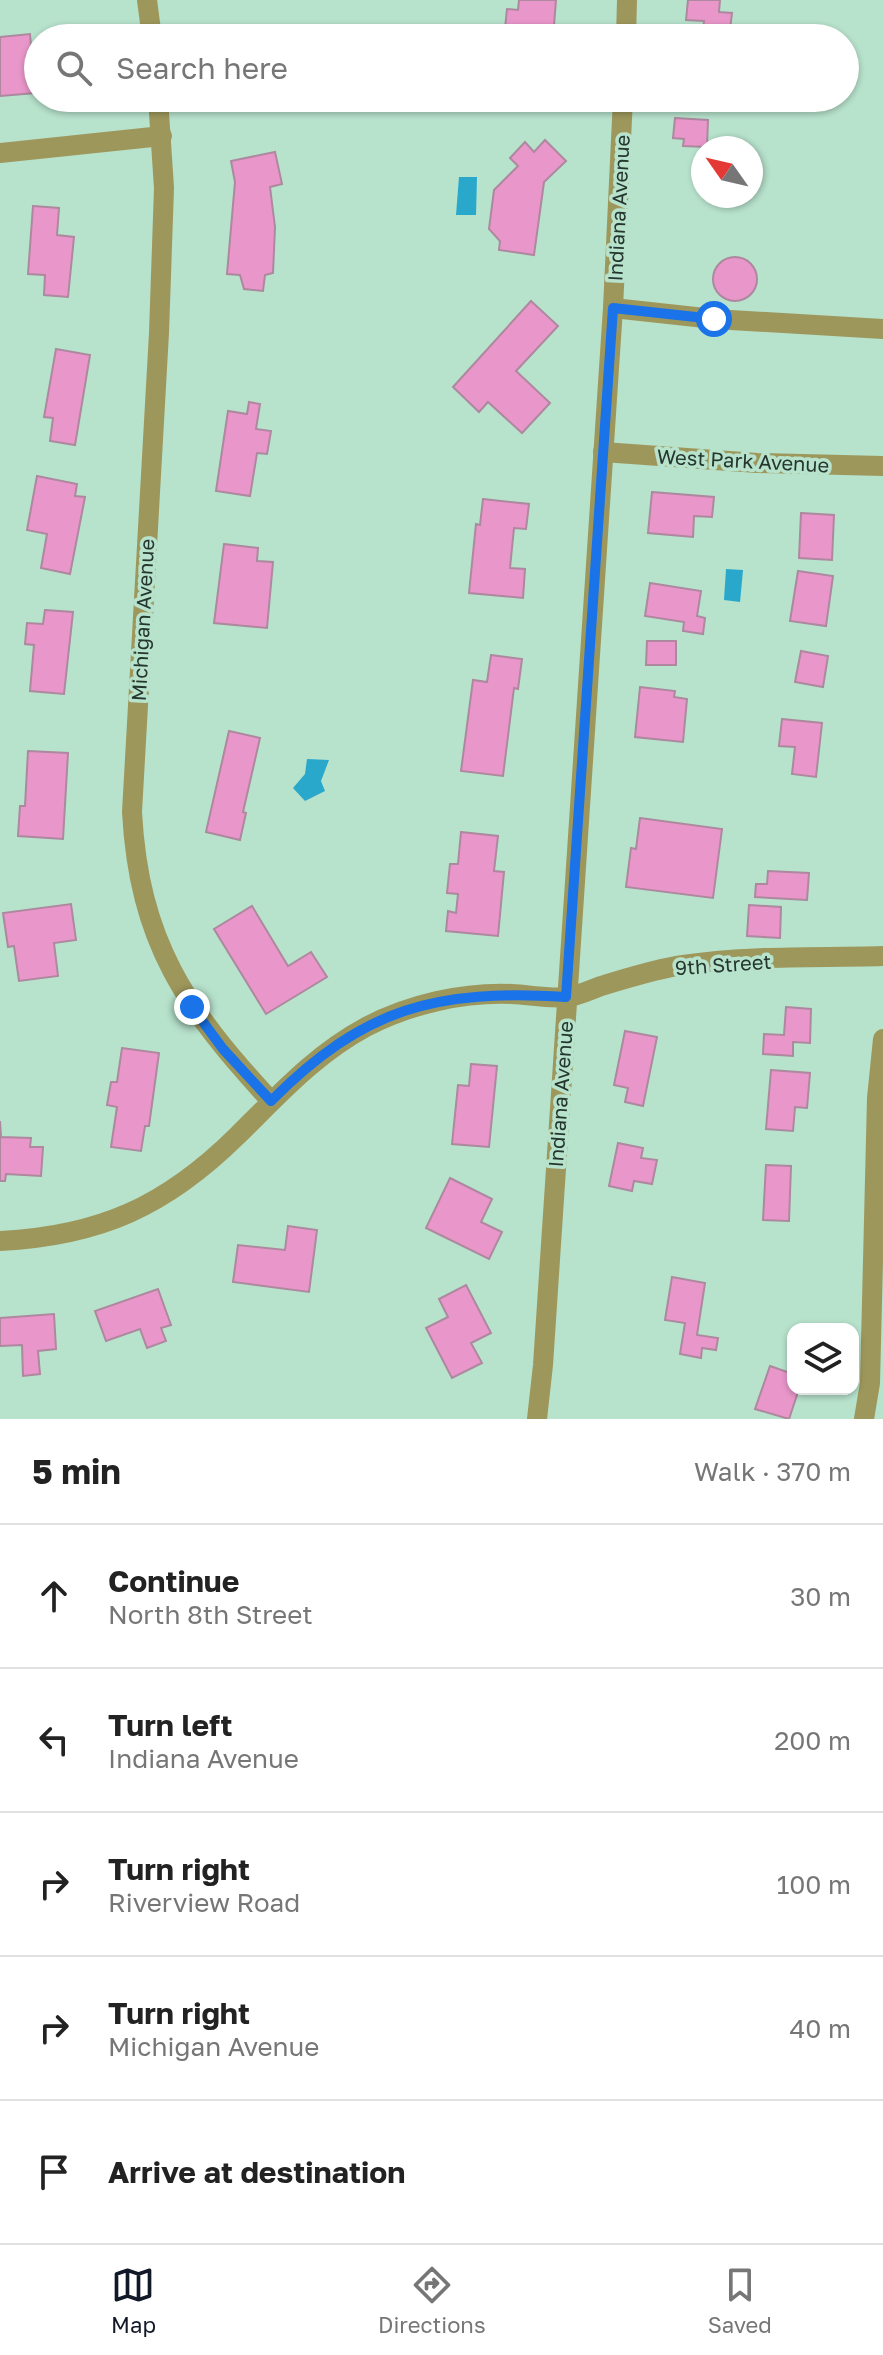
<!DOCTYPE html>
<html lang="en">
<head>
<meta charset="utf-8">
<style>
	:root { --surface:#fff; --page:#f6f6f6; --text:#222; --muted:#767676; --line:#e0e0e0; --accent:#111827 }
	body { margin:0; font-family:"Golos Text",sans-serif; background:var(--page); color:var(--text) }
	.controls { position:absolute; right:24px; bottom:24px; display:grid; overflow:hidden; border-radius:16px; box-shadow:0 2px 6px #0004 }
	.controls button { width:72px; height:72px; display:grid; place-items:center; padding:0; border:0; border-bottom:2px solid var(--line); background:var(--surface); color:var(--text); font:40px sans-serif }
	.compass { position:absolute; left:691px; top:136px; width:72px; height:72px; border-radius:50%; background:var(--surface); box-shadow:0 2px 6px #0004; rotate:304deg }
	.stop { position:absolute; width:24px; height:24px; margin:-18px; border:6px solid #1a73e8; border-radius:50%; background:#fff }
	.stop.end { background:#1a73e8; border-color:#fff; box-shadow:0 2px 8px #0008 }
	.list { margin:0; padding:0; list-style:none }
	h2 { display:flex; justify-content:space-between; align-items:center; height:104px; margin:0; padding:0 32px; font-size:34px }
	h2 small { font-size:26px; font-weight:400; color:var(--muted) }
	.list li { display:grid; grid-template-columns:52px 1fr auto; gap:24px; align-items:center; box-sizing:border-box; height:144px; padding:0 32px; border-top:2px solid var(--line) }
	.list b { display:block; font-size:30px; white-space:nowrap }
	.list p { margin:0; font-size:26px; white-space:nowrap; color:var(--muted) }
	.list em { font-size:26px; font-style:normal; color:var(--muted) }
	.icon { flex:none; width:44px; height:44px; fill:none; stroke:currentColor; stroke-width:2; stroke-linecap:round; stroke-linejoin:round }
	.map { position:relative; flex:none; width:883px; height:1419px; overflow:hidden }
	.search { position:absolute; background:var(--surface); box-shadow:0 2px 6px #0004; left:24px; right:24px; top:24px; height:88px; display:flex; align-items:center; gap:20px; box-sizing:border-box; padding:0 28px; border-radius:44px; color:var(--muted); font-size:30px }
	.sheet { height:824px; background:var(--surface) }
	nav { display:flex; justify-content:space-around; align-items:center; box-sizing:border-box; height:112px; border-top:2px solid var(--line); background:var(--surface); font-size:22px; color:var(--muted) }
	nav a { display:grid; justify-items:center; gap:4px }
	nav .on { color:var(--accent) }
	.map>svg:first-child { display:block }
	.water { fill:#29a8cc }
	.building { fill:#e997ca; stroke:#ad889e; stroke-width:2 }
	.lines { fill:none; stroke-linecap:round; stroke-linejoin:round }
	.street { stroke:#9e975c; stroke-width:20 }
	.route { stroke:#1a73e8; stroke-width:10 }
	.labels { text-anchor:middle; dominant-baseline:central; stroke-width:7; stroke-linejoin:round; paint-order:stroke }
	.street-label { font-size:20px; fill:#25362e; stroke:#b7e2cc }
</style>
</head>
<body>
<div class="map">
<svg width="883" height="1419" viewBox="0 0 883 1419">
	<rect width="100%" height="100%" fill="#b7e2cc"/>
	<!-- water -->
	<g class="water">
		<path d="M459 177H477L476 215H456Z"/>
		<path d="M726 569 743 570 740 602 724 600Z"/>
		<path d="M307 759 329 760 321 781 325 791 305 801 293 788 305 774Z"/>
	</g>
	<!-- building -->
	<g class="building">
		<path d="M519 0H556L553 38H504L507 9 518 10Z"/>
		<path d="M688 0H720L719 12 732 13 729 38H702L704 21 686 20Z"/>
		<path d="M30 34 35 93 0 96V37Z"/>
		<path d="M675 118 708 120 707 147 683 146 684 139 673 138Z"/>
		<path d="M545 140 566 161 544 182 534 255 499 250 500 241 489 229 494 190 518 166 510 158 525 142 534 152Z"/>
		<path d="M275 152 282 184 270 187 275 227 273 273 265 275 263 291 244 289 240 275 227 274 235 182 231 161Z"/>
		<path d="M33 206 59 208 57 235 74 237 68 297 44 295 45 275 28 274Z"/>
		<circle cx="735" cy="279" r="22"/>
		<path d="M531 301 558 326 516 371 550 403 522 433 488 402 479 412 453 387Z"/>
		<path d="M56 349 90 355 75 445 50 441 53 418 44 417Z"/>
		<path d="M249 402 260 404 256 429 271 431 267 454 257 453 250 496 216 491 228 411 247 414Z"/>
		<path d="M37 476 77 484 75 496 85 497 70 574 41 568 47 534 27 530Z"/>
		<path d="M652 492 714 497 712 517 694 516 693 537 648 533Z"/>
		<path d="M483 499 529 504 526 529 514 528 510 568 525 569 523 598 469 593 476 524 480 525Z"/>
		<path d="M801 513 834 515 832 560 799 558Z"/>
		<path d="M224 544 258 548 257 561 273 562 267 628 214 623Z"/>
		<path d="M798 571 833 576 826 626 790 621Z"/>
		<path d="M650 583 701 591 697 616 705 618 703 634 683 631 684 622 645 616Z"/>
		<path d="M45 610 73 612 64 694 30 691 34 645 25 644 27 623 43 624Z"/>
		<path d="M647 641H676V665H646Z"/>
		<path d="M801 651 828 656 823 687 795 682Z"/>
		<path d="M491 655 522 659 518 689 514 688 503 776 461 771 473 680 487 682Z"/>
		<path d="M640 687 675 691 674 697 687 699 683 742 635 737Z"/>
		<path d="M782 719 822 723 816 777 792 774 795 747 779 746Z"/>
		<path d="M229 731 260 738 243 812 246 813 240 840 206 832Z"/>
		<path d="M28 751 68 753 63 839 18 836 20 806H25Z"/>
		<path d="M640 818 722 829 713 898 626 887 631 848 636 849Z"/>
		<path d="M461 832 498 836 494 871 504 872 498 936 446 931 448 911 456 913 458 894 447 893 450 864H458Z"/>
		<path d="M768 871 809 873 807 900 755 897 756 884H767Z"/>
		<path d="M71 904 76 940 54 943 58 976 19 981 14 946 8 947 3 913Z"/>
		<path d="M749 905 781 907 780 938 747 936Z"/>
		<path d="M252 906 288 966 311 952 327 977 266 1014 214 929Z"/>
		<path d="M786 1007 811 1009 810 1043 793 1042V1056L763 1054 764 1034 784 1035Z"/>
		<path d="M625 1031 657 1037 643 1106 625 1102 628 1088 614 1085Z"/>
		<path d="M122 1048 159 1053 149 1126H145L141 1151 111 1147 117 1107 107 1105 111 1082H117Z"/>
		<path d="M471 1064 497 1066 489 1147 452 1144 458 1085 469 1086Z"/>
		<path d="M771 1070 810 1073 807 1108 795 1107 793 1131 766 1129Z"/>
		<path d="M0 1121 1 1137 31 1138 30 1147H43L41 1176 6 1174 5 1181H0Z"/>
		<path d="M618 1143 643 1148 641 1158 657 1160 652 1184 634 1181 632 1191 609 1186Z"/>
		<path d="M766 1165 791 1166 789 1221 763 1220Z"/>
		<path d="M450 1178 492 1199 481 1222 502 1232 489 1259 426 1228Z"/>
		<path d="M288 1226 317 1230 309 1292 233 1282 238 1245 285 1250Z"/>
		<path d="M672 1277 705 1283 697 1335 718 1338 716 1350 702 1348 701 1358 680 1354 685 1323 665 1320Z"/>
		<path d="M466 1285 491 1333 471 1343 482 1363 452 1378 426 1328 448 1317 439 1299Z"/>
		<path d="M158 1289 171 1325 161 1328 166 1341 147 1348 140 1329 106 1341 95 1311Z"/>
		<path d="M54 1314 56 1349 38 1351 40 1374 23 1376 22 1345 0 1346V1318Z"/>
		<path d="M770 1366 793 1374V1389H799L789 1419 755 1409Z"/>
	</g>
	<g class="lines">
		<!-- street -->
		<g class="street">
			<path d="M147 0 152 38"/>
			<path d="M626 38 627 0"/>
			<path d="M158 98 164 188 159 333 132 812C139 941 185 1008 271 1101"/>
			<path d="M0 153 162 136"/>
			<path d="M613 308 714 319 883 329"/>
			<path d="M603 452 757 463 883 466"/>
			<path d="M0 1241C100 1236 166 1206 237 1136 278 1096 314 1055 366 1027 410 1004 463 992 512 994 530 995 550 999 567 997 578 996 590 990 601 986 628 978 655 969 683 965 748 955 817 958 883 956"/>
			<path d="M537 1419 543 1365 613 308 623 98"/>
			<path d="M864 1419 870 1383 877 1098 883 1039"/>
		</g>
	</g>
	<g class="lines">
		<!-- route -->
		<path class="route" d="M192 1007 223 1049 271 1101C365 1007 436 989 566 997L613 308 714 319"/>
	</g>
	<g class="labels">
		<!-- street labels -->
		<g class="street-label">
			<text transform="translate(618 208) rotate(-87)">Indiana Avenue</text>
			<text transform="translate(743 460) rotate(3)">West Park Avenue</text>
			<text transform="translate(142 620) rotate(-87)">Michigan Avenue</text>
			<text transform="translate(723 964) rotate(-4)">9th Street</text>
			<text transform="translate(560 1094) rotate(-86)">Indiana Avenue</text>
		</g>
	</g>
</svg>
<div class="controls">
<button><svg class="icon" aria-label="layers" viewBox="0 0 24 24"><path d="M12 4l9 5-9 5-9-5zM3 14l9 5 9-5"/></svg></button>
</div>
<svg class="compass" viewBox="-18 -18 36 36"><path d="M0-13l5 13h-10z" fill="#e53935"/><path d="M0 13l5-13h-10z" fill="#767676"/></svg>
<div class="stop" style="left:714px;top:319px"></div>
<div class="stop end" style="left:192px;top:1007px"></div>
<div class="search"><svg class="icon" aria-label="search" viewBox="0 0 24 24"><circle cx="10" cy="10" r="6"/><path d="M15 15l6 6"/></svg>Search here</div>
</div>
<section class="sheet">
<h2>5 min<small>Walk · 370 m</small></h2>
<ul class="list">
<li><svg class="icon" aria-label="ahead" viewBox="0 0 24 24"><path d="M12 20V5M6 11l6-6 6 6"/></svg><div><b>Continue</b><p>North 8th Street</p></div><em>30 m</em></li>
<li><svg class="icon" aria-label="left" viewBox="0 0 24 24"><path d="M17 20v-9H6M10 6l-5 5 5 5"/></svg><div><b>Turn left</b><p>Indiana Avenue</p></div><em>200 m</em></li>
<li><svg class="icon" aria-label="right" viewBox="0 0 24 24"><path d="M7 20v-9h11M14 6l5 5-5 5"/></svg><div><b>Turn right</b><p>Riverview Road</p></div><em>100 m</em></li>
<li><svg class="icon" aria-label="right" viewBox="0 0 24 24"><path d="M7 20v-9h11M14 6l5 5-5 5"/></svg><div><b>Turn right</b><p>Michigan Avenue</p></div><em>40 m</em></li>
<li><svg class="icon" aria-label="arrive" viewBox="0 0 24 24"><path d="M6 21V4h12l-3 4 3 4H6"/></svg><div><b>Arrive at destination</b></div></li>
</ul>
</section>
<nav>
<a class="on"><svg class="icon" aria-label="map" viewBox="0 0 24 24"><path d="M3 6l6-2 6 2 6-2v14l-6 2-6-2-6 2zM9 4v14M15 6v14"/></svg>Map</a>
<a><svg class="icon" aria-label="directions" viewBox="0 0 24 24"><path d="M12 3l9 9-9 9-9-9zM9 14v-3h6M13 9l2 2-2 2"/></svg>Directions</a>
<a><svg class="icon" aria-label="saved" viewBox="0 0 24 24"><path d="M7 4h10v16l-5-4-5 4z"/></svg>Saved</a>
</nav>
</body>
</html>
